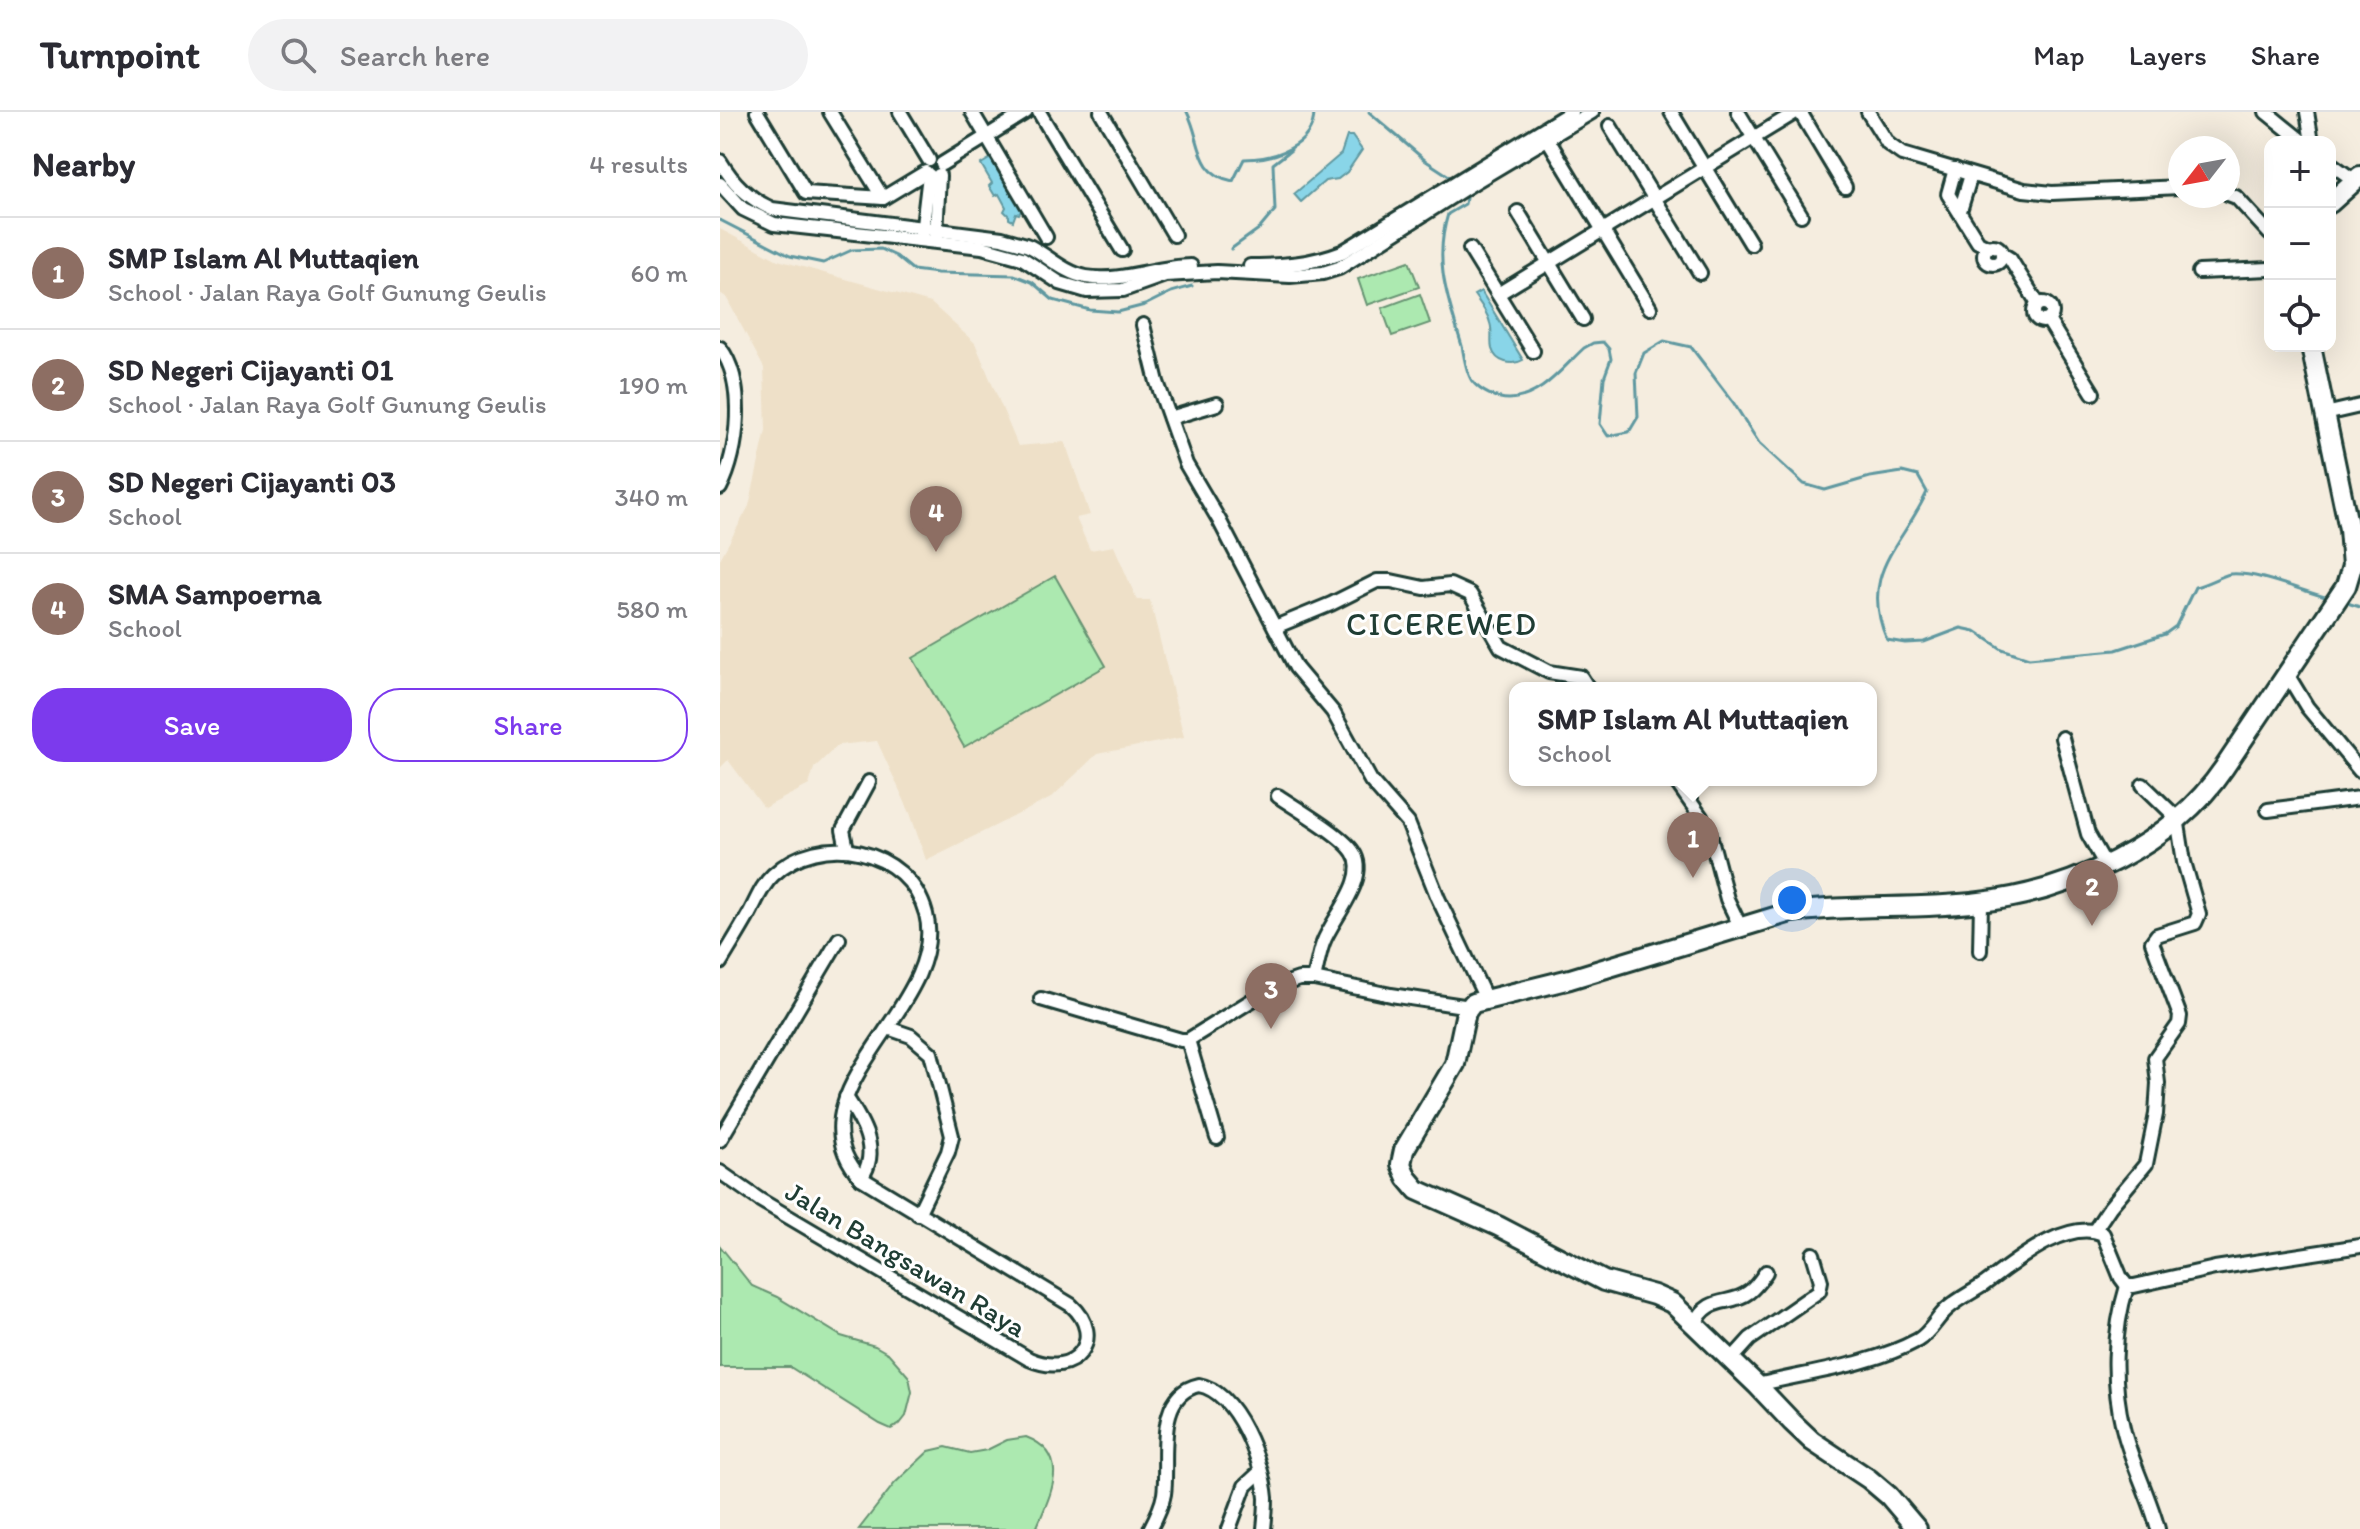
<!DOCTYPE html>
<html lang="en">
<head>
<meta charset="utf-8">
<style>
	:root { --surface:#fff; --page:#f2f2f3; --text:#2b2b33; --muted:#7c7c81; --line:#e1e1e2; --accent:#7c3aed }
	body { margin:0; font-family:Itim,sans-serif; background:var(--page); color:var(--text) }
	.controls { position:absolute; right:24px; top:24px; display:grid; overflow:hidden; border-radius:16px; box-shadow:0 8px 32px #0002 }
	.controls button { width:72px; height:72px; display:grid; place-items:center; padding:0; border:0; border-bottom:2px solid var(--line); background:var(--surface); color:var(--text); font:40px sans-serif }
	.compass { position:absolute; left:1448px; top:24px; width:72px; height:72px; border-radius:50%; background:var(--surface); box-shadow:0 8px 32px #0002; rotate:239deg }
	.you { position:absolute; left:1072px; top:788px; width:28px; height:28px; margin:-20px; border:6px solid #fff; border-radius:50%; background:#1a73e8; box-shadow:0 0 0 12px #1a73e833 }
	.badge { display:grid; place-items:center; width:52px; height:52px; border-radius:50%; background:var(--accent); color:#fff; font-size:26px; font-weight:700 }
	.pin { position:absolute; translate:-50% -66px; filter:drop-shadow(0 2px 4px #0008) }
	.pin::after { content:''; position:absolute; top:42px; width:28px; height:24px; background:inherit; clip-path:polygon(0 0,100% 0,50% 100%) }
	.popup { position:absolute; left:789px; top:570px; width:368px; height:104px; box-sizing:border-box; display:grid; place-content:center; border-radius:16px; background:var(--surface); filter:drop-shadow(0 2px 6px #0005); font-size:26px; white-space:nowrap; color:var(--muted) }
	.popup b { font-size:30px; color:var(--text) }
	.popup::after { content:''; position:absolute; left:50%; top:100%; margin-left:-16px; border:16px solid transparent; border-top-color:var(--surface) }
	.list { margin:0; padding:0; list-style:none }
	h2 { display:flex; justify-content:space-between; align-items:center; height:104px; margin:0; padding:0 32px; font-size:34px }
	h2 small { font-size:26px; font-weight:400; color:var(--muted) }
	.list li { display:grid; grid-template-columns:52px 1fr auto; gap:24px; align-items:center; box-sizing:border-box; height:112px; padding:0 32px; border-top:2px solid var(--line) }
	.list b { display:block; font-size:30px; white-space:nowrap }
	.list p { margin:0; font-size:26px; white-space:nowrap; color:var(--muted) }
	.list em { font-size:26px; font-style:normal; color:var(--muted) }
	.actions { display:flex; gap:16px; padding:24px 32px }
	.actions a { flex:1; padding:18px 0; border:2px solid var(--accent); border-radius:32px; text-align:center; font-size:28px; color:var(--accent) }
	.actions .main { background:var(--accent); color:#fff }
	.icon { flex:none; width:44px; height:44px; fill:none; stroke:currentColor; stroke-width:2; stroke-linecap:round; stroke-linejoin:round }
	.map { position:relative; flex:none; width:1640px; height:1417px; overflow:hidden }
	header { display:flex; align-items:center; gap:48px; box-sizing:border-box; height:112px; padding:0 40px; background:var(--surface); border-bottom:2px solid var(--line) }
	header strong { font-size:38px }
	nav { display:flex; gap:44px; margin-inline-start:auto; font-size:28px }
	.search { width:560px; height:72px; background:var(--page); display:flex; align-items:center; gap:20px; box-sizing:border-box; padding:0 28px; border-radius:44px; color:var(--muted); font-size:30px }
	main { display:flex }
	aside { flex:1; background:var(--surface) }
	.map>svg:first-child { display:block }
	.built { fill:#eee0c8 }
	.green { fill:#ace9b0; stroke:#669372; stroke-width:2 }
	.water { fill:#89d5e8; stroke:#5f98a0; stroke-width:2 }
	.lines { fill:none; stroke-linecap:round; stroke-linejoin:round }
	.stream { stroke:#5f98a0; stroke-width:3 }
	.street-casing { stroke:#1f3d34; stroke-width:18 }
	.secondary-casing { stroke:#1f3d34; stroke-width:24 }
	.street { stroke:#fff; stroke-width:12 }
	.secondary { stroke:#fff; stroke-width:18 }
	.labels { text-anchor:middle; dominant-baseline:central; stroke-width:6; stroke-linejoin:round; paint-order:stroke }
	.street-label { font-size:28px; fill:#1f3d34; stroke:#fff }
	.quarter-label { font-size:32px; letter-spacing:2px; fill:#1f3d34; stroke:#fff }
</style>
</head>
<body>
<header>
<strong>Turnpoint</strong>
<div class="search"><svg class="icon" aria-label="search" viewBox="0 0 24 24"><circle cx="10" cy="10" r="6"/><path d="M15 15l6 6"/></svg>Search here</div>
<nav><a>Map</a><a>Layers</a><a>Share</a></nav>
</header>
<main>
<aside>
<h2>Nearby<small>4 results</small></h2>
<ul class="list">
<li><span class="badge" style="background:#8d6e63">1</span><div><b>SMP Islam Al Muttaqien</b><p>School · Jalan Raya Golf Gunung Geulis</p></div><em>60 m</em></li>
<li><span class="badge" style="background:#8d6e63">2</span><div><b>SD Negeri Cijayanti 01</b><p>School · Jalan Raya Golf Gunung Geulis</p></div><em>190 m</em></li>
<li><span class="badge" style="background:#8d6e63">3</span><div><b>SD Negeri Cijayanti 03</b><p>School</p></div><em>340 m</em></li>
<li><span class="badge" style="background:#8d6e63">4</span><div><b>SMA Sampoerna</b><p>School</p></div><em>580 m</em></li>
</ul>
<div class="actions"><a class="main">Save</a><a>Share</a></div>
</aside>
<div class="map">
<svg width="1640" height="1417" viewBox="0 0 1640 1417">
	<rect width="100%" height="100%" fill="#f5eddf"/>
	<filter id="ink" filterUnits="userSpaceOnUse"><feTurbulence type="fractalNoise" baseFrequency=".0125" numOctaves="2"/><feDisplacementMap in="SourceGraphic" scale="16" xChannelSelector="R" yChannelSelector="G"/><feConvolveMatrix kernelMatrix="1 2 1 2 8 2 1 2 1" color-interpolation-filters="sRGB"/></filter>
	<g filter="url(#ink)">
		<!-- built -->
		<path class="built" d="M0 117 58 148 211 191 255 231 298 334 345 330 370 403 356 406 370 438 394 434 417 488H430L464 625 377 642 331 686 206 748 190 701 157 629 118 633 94 656 89 673 44 696 8 648 0 656V447L29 394 46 318 44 256 6 185 0 181Z"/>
		<!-- green -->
		<g class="green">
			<path d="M689 149 699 175 647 193 638 167Z"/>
			<path d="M700 182 710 211 672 224 662 196Z"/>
			<path d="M335 464 386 554 244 635 193 546Z"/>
			<path d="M0 1134 32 1174 57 1185 121 1224 155 1234 169 1242 189 1265 192 1280 186 1304 179 1313 171 1317 160 1312 70 1255H0Z"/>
			<path d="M306 1325C353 1343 330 1383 316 1417H139L175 1371 209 1339 226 1335 250 1341 267 1338 287 1328Z"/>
		</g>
		<!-- water -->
		<g class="water">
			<path d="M627 24H632L642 38 627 60 618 67 605 69 581 90 574 82 621 42Z"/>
			<path d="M271 46 303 96 299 102 296 101 293 109 289 107V104L284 99 286 95 279 82 275 84 269 74 272 71 261 52Z"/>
			<path d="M761 179 803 248C793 254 776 251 772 237 770 228 773 219 770 211 768 201 760 191 754 183Z"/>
		</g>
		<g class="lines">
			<!-- stream -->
			<g class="stream">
				<path d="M467 0C482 29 475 62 513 69L524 47C553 47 594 35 594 0"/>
				<path d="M649 0 706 49 732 66"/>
				<path d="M747 80 745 92 728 102C713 150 728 187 742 234 744 244 746 261 752 269 761 280 776 287 789 287 821 286 842 256 864 236L873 231 883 230 889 237 891 247 884 266 880 312 888 324 909 320 918 305 916 261 924 241 944 229 971 235 1013 290 1039 331 1084 372 1105 378 1150 365 1182 360 1198 364 1207 380C1182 435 1138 460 1167 528L1185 531 1204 530 1241 516 1255 519 1282 537 1309 546 1396 538 1445 522 1456 514 1475 475C1485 473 1503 463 1510 462 1540 460 1580 479 1609 486"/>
				<path d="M0 108 70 144 103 151 132 138 161 137 176 144 193 158 217 161 294 163 312 170 333 188 370 198 398 200 425 193 451 180 472 174"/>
				<path d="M511 137 540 116 555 98 553 52 571 38"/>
				<path d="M1624 490 1640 495"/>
			</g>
			<!-- street casing -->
			<g class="street-casing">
				<g id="street">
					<path d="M37 0 86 81 163 86 206 60"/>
					<path d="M110 0 163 86"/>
					<path d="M180 0 209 48"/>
					<path d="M252 0 326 125"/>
					<path d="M319 0 402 138"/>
					<path d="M381 0 454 123"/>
					<path d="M951 0 1031 132"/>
					<path d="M1018 0 1081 103"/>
					<path d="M1080 0 1125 75"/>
					<path d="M1148 0 1168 32 1182 42 1304 78 1332 81 1460 75"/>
					<path d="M1546 0 1583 30"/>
					<path d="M1587 0 1592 30"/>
					<path d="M890 14 980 161"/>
					<path d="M824 21 930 196"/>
					<path d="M0 49C13 71 28 86 52 97L282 126C291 129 302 131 311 135 329 145 345 161 366 165 401 171 437 154 471 154"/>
					<path d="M1610 51 1635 69"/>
					<path d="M222 52 306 0"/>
					<path d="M1235 57 1228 82 1258 130 1268 135"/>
					<path d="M0 72 23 97 54 112 262 135 302 146 340 171 367 179 403 178 445 163 497 160 570 164 603 161 619 156 758 68 872 0"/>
					<path d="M1508 82 1516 85 1550 122"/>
					<path d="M1240 99 1251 63"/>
					<path d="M798 100 863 207"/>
					<path d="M202 122 209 63"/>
					<path d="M216 124 219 63"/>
					<circle cx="1273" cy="143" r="9"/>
					<path d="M750 137 813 239"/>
					<path d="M1282 142 1290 147 1318 192"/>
					<path d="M530 154C562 154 591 152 622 140L851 0"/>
					<path d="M1479 160 1550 157"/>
					<path d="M778 182 1076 0"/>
					<circle cx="1323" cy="200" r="9"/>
					<path d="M1328 208 1373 281"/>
					<path d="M423 213 437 270 466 352 499 408 576 556 613 600 651 669 688 711 718 786 766 887"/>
					<path d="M0 236C26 270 19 340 0 376"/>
					<path d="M1605 302 1640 294"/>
					<path d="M450 306 497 292"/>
					<path d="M555 515 611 492 657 469H671L704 476 730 473 750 482 781 535 829 560 861 565 868 576"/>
					<path d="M1567 562 1587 595 1640 659"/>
					<path d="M1342 626 1368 722 1385 752"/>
					<path d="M955 668 981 705 990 723 1007 787 1020 814"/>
					<path d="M558 684C577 697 622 723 633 740 651 766 612 806 603 831 599 842 597 855 594 867"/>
					<path d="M1548 698 1640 686"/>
					<path d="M127 737 123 718 149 670"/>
					<path d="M1260 839 1261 790"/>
					<path d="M0 851C9 836 19 820 28 804 36 790 41 774 53 763 100 718 188 735 206 802 230 894 63 981 141 1066L351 1193C387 1225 356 1268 309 1247L40 1088 0 1060"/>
					<path d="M321 887 461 928H468L550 877 579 867H594L671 883 750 895"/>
					<path d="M168 916 191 924 211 941 232 1024 228 1040 198 1102"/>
					<path d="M468 928 497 1026"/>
					<path d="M126 985C142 1009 161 1039 141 1066"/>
					<path d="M0 1028 119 827"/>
					<path d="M1374 1119 1390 1095 1426 1052 1436 1002 1438 971 1435 946 1459 912 1460 904 1432 830 1437 823 1475 811 1479 802 1464 750 1457 706 1423 673"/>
					<path d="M1407 1174C1393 1220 1392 1270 1403 1316 1411 1350 1429 1383 1438 1417"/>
					<path d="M975 1212C989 1182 1009 1195 1029 1180 1036 1175 1041 1167 1046 1160"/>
					<path d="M1011 1248 1030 1227 1099 1179 1101 1169 1093 1142"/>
					<path d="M1037 1273C1089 1260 1150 1254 1198 1228 1211 1220 1216 1207 1227 1197 1238 1187 1251 1181 1263 1173 1291 1153 1346 1105 1383 1122L1401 1166 1407 1174H1414L1495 1156 1640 1134"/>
					<path d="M430 1417C436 1406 442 1394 444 1382 449 1348 433 1283 479 1273 517 1280 543 1351 546 1386 546 1396 545 1407 544 1417"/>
					<path d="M509 1417 525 1374 539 1361"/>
				</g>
			</g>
			<!-- secondary casing -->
			<g class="secondary-casing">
				<g id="secondary">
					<path d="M1610 91 1640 64"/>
					<path d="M1197 1417 1169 1384 1149 1367 1092 1329 1072 1310 1037 1273 952 1191 934 1183 884 1169 778 1114 697 1078 687 1066 681 1052 684 1038 735 952 746 900 753 891 850 867 1071 800C1134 792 1197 798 1260 790 1350 780 1452 733 1504 656L1626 474 1632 454 1629 417 1591 234"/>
				</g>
			</g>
			<!-- street -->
			<use href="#street" class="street"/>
			<!-- secondary -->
			<use href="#secondary" class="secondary"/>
		</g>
	</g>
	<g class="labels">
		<!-- street labels -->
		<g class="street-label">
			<text transform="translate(186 1147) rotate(31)">Jalan Bangsawan Raya</text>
		</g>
		<!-- quarter labels -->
		<g class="quarter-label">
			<text x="722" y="512">CICEREWED</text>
		</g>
	</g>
</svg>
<div class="controls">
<button>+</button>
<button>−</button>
<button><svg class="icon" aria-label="locate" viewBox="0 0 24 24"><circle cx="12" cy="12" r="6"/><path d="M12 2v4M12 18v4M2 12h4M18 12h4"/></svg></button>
</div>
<svg class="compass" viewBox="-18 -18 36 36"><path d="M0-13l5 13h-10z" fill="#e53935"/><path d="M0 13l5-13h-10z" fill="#7c7c81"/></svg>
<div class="you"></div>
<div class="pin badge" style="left:973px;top:766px;background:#8d6e63">1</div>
<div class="popup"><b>SMP Islam Al Muttaqien</b>School</div>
<div class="pin badge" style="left:1372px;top:814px;background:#8d6e63">2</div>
<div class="pin badge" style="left:551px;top:917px;background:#8d6e63">3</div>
<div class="pin badge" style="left:216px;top:440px;background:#8d6e63">4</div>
</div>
</main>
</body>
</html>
